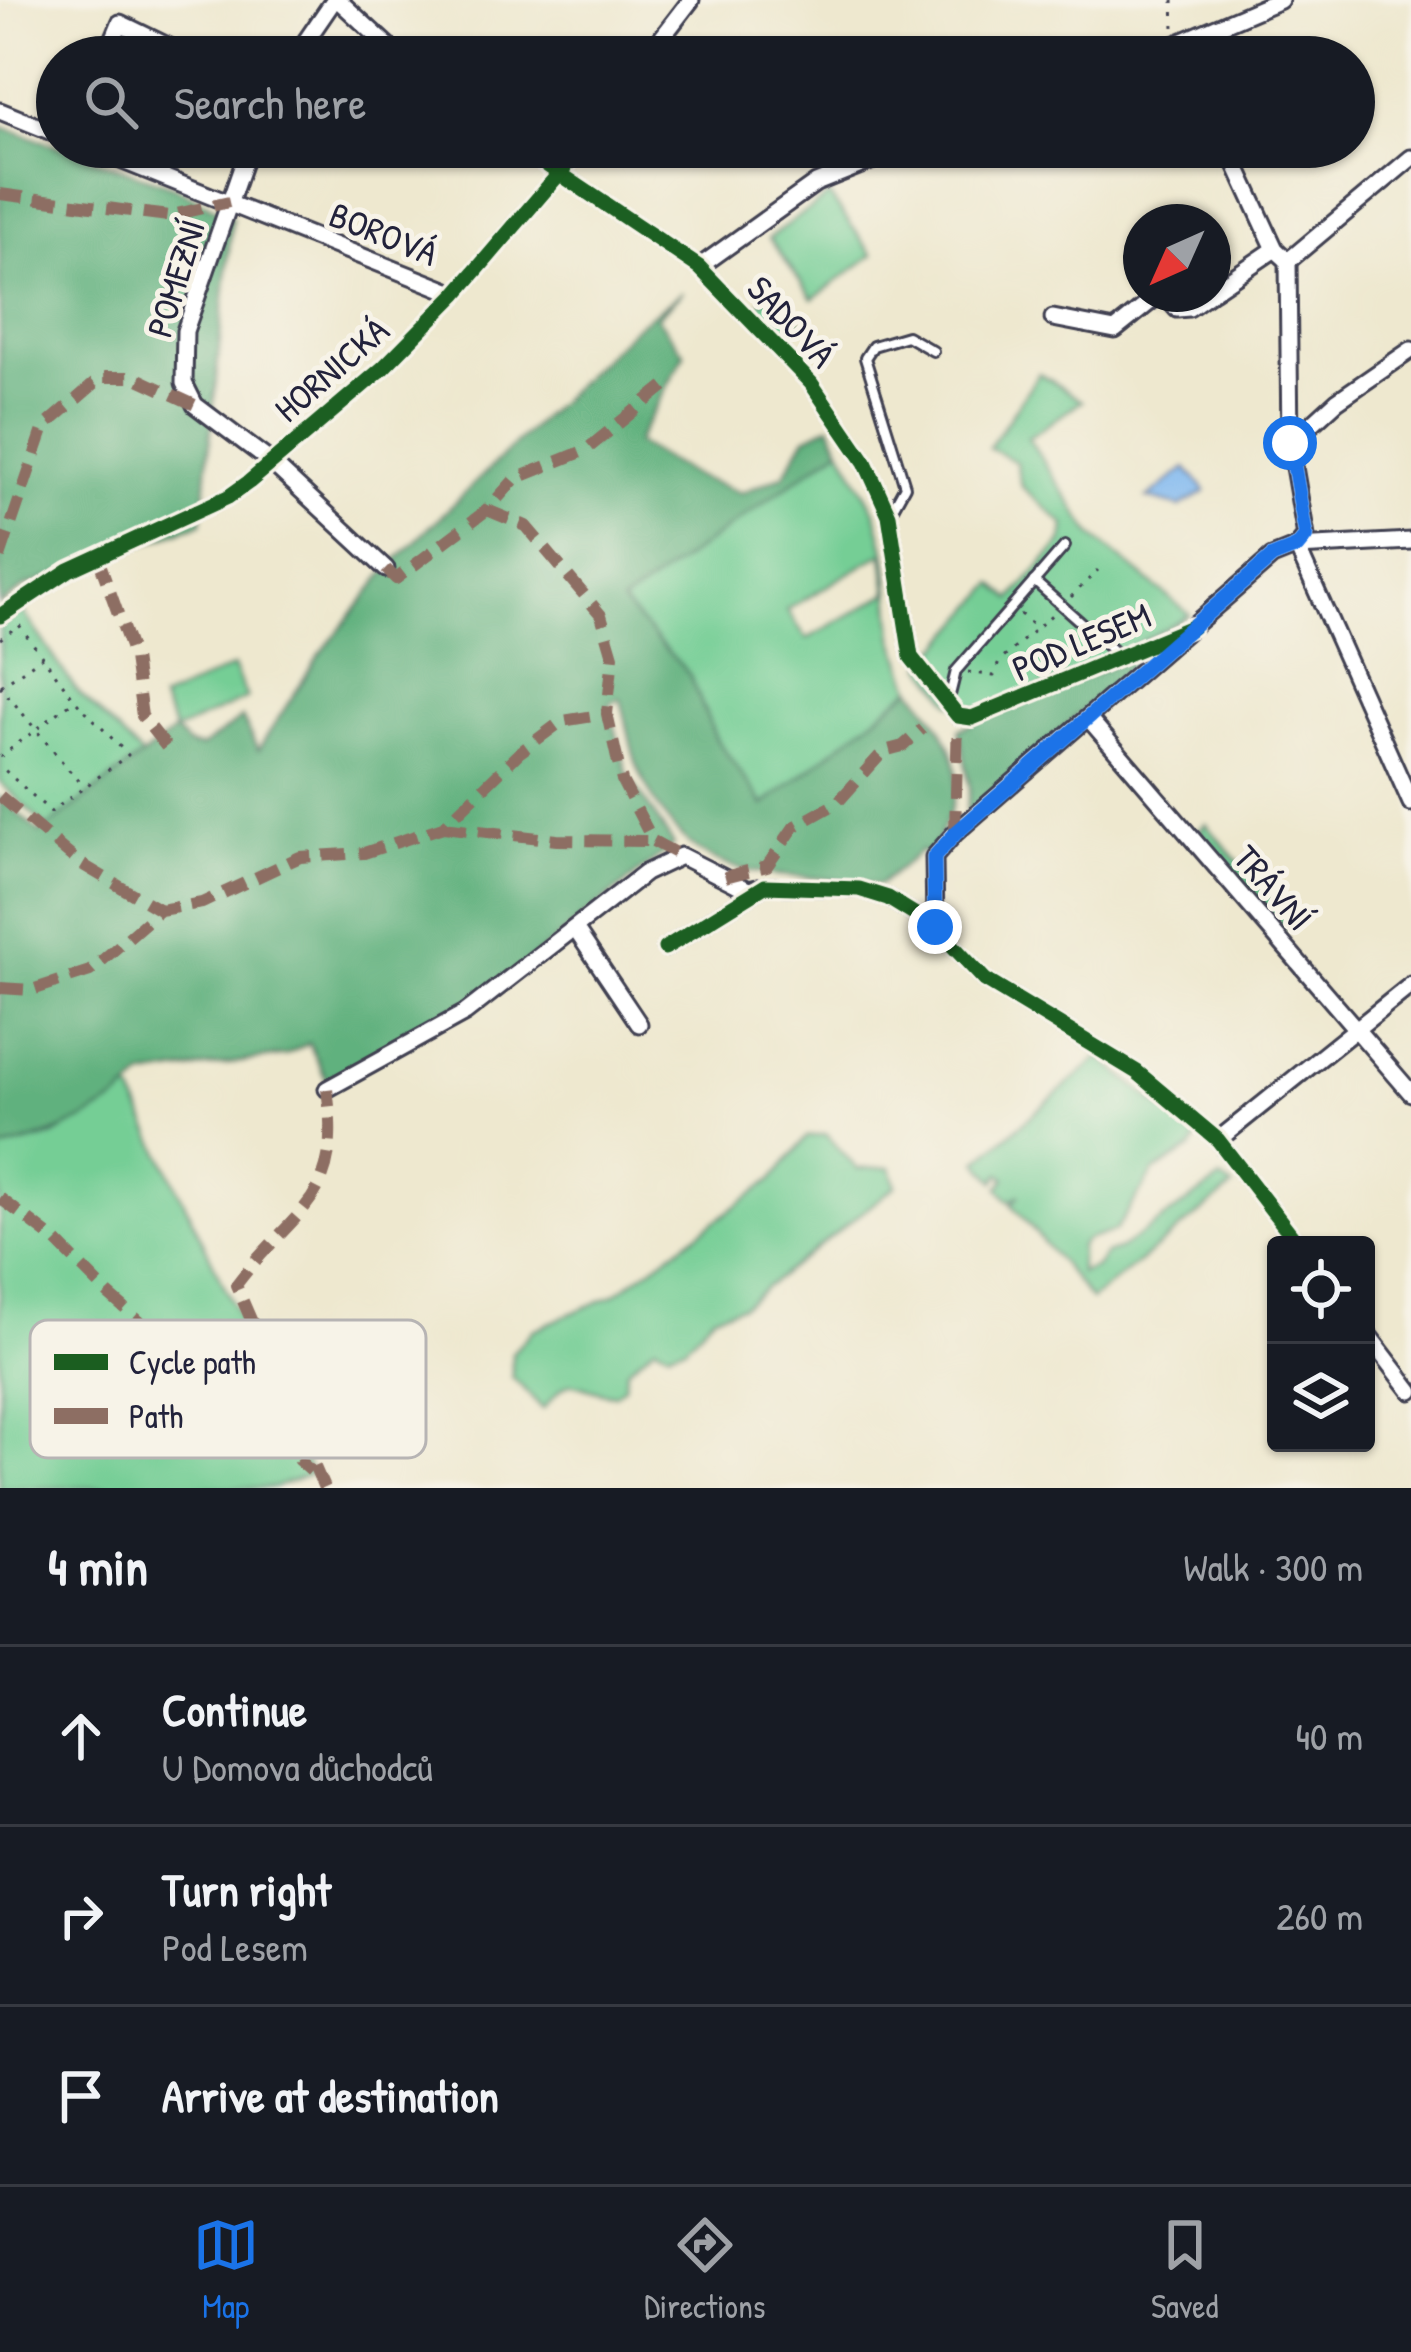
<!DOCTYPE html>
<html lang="en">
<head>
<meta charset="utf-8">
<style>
	:root { --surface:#171b24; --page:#242831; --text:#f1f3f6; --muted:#9ea1a6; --line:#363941; --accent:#1a73e8 }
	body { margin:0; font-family:"Patrick Hand",sans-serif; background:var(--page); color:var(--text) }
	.controls { position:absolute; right:36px; bottom:36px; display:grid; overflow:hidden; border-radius:12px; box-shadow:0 3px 9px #0004 }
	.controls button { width:108px; height:108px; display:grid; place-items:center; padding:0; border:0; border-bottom:3px solid var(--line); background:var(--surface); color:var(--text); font:60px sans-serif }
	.compass { position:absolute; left:1123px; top:204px; width:108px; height:108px; border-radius:50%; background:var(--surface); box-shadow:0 3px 9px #0004; rotate:225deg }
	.stop { position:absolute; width:36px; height:36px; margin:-27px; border:9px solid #1a73e8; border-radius:50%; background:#fff }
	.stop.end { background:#1a73e8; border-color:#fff; box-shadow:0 3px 12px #0008 }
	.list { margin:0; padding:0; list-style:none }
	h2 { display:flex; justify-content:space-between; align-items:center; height:156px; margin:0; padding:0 48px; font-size:51px }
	h2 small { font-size:39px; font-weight:400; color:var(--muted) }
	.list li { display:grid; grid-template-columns:78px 1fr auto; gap:36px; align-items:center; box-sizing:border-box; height:180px; padding:0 48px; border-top:3px solid var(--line) }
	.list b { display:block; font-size:45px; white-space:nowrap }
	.list p { margin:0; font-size:39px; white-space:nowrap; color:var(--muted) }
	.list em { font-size:39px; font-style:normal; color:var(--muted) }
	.icon { flex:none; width:66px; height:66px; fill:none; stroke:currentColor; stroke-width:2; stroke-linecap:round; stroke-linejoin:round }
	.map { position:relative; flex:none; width:1411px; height:1488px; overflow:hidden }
	.search { position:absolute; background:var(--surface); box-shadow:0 3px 9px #0004; left:36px; right:36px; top:36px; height:132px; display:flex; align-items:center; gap:30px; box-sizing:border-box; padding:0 42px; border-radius:66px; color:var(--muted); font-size:45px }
	.sheet { height:696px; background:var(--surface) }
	nav { display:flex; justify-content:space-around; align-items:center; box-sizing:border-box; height:168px; border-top:3px solid var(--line); background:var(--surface); font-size:33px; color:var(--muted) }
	nav a { display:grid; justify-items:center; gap:6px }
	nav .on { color:var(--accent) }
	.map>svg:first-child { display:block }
	.green { fill:#75ce95; stroke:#4c7868; stroke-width:3; fill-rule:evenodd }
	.forest { fill:#60b17e; stroke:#416a5c; stroke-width:3 }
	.water { fill:#7fb8f0; stroke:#506d96; stroke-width:3 }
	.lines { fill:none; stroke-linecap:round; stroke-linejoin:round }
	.service-casing { stroke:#414051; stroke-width:14 }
	.minor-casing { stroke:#414051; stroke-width:21 }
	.path { stroke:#414051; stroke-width:3; stroke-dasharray:3 9; stroke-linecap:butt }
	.service { stroke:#fff; stroke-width:8 }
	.minor { stroke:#fff; stroke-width:15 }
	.quiet { stroke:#8d6e63; stroke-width:12; stroke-dasharray:24 12; stroke-linecap:butt }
	.cycleway-casing { stroke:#f7f3e8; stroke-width:22 }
	.cycleway { stroke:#1b5e20; stroke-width:15 }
	.route { stroke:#1a73e8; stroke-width:15 }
	.labels { text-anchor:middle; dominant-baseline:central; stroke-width:10; stroke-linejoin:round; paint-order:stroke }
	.street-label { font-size:36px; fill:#22223b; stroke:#f7f3e8 }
	.key { fill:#f7f3e8; stroke:#b7b4b4; stroke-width:3 }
	.key-label { font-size:33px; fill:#22223b }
</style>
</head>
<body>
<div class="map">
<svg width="1411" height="1488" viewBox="0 0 1411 1488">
	<rect width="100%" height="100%" fill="#f7f3e8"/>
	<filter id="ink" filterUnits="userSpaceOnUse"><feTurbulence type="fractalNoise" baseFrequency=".00833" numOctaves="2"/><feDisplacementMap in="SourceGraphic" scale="24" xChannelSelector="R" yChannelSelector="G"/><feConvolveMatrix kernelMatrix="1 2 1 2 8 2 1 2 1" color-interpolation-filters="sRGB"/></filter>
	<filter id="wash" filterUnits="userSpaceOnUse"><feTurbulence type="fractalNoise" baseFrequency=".004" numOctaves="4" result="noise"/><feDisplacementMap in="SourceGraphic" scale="48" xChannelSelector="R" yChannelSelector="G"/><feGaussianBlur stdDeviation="2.7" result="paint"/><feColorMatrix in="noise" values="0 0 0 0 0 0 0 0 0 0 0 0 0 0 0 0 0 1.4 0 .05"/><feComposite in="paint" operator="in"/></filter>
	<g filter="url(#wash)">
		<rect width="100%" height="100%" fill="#eee8cf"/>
		<!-- green -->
		<g class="green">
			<path d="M829 195 873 255 813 299 769 238Z"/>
			<path d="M773 292 802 323 783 340 754 309Z"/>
			<path d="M1039 373 1082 401 1028 438 1092 535 1189 614C1166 634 1009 705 979 708 971 708 959 705 951 703L924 665 994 584 1012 599 1063 541 1065 525 1021 486 1016 462 989 448Z"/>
			<path d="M841 448 876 513 887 558 894 637 912 688 765 806 716 739 689 674 621 603ZM883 553 888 593 807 639 787 610Z"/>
			<path d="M22 610 76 690 142 756 47 828 0 782V626Z"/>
			<path d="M233 667 247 698 175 731 161 700Z"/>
			<path d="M1206 824 1294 926 1287 931 1199 830Z"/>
			<path d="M1100 1057 1197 1137 1192 1148 1154 1172 1115 1231 1086 1240 1080 1246V1273L1096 1267 1105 1254 1120 1249 1221 1179 1233 1187 1091 1300 1012 1204 1020 1195 1009 1201 999 1188 1006 1178 1000 1174 995 1182 978 1161Z"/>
			<path d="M131 1090 301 1448 311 1474 273 1488H0V1150L50 1137Z"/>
			<path d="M826 1134 857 1169 891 1167 896 1186 742 1306 714 1314 685 1346 668 1351 655 1345 627 1369 624 1386 615 1394C566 1389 578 1367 543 1409L512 1377V1353L533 1330 614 1295 772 1180 807 1137Z"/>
		</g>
		<!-- forest -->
		<g class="forest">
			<path d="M0 126 174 187 232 218 202 523 26 586 0 605Z"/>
			<path d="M683 292 657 317 685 354 636 443 692 475 741 493 784 475 806 437 830 425 841 448 622 603 689 674 716 739 764 805 912 688C965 755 970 779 930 855L921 851 879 885C772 867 692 897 639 770 629 747 628 720 620 698L609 704 627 773 674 845 496 987 330 1087 309 1043 286 1055 144 1077C107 1115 50 1137 0 1150V797L40 833 175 731 190 746 202 747 242 718 258 750 318 657 393 563 635 327Z"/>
			<path d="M1146 652 972 811H966L970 789 959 729Z"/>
		</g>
		<!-- water -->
		<path class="water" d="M1186 468 1206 491 1180 507 1147 498Z"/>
	</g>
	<g filter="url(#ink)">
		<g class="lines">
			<!-- service casing -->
			<g class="service-casing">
				<g id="service">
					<path d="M890 513 905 486 865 358 873 346 907 336 933 351"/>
					<path d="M1034 581 1119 656"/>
					<path d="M948 703 956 671 1065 546"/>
				</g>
			</g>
			<!-- minor casing -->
			<g class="minor-casing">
				<g id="minor">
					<path d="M338 0 400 57"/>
					<path d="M106 57 120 23 190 57"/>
					<path d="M295 57 334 0"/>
					<path d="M647 57 691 0"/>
					<path d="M1146 57 1280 0"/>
					<path d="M0 111 57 134"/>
					<path d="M88 147 456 294"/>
					<path d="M249 147 185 331 184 383 195 405 271 462 386 569"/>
					<path d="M520 147 699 267 811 383 865 462 889 515 911 657 958 716 972 718 1192 627"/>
					<path d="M1228 147 1275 249 1288 261 1290 444 1306 536 1297 547"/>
					<path d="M1288 261 1411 158"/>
					<path d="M699 267 816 183 906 147"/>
					<path d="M1213 291 1275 249"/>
					<path d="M1164 294 1177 309 1189 308 1209 294"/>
					<path d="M1053 318 1115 330 1160 294"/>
					<path d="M1290 444 1337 401 1411 350"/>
					<path d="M1297 547 1411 803"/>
					<path d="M0 616 69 570 228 497 249 482 383 368 456 294 582 147"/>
					<path d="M1090 720 1411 1093"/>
					<path d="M935 927 934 857 955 833 1272 557 1297 547 1411 541"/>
					<path d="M576 930 639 1024"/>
					<path d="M665 948 765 886 859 889 888 898 935 927 985 980 1137 1072 1218 1140 1299 1245"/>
					<path d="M327 1089 465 1013 645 873 681 856 748 890 762 887"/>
					<path d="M1218 1140 1411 985"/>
					<path d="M1366 1332 1411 1391"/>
				</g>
			</g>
			<!-- path -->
			<g class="path">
				<path d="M1173 0 1174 28"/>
				<path d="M1071 597 1098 570"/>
				<path d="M1020 614 1035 627"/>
				<path d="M0 639 19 625 75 700 128 755 51 812 0 766"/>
				<path d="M968 672 994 676 999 662 1055 612"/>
				<path d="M0 686 83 787"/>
				<path d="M1 686 42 657"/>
				<path d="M0 757 75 700"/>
			</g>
			<!-- service -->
			<use href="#service" class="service"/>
			<!-- minor -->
			<use href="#minor" class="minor"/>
			<!-- quiet -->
			<g class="quiet">
				<path d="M0 194 168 216 229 202"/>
				<path d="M487 510 526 526 601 615 613 656 607 714 622 781 653 841 681 856"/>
				<path d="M0 557 44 427 102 377H134L195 405"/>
				<path d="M98 558 134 658 142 716 168 749"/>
				<path d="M386 569 396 579 487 510 515 479 586 450 667 384"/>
				<path d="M0 796 78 862 160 910"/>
				<path d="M443 827 557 840 653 841"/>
				<path d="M955 833 958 716"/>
				<path d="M725 877 767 866 794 827 837 803 884 751 903 746 922 729"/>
				<path d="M0 988 32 990 90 971 160 910 202 903 300 857 364 853 443 827 519 753 562 721 607 714"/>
				<path d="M0 1198 55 1240 108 1294 311 1471"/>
				<path d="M324 1488 236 1285C297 1204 343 1204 327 1089"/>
			</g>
			<!-- cycleway casing -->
			<g class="cycleway-casing">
				<g id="cycleway">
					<path d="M520 147 699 267 811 383 865 462 889 515 911 657 958 716 972 718 1192 627"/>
					<path d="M0 616 69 570 228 497 249 482 383 368 456 294 582 147"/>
					<path d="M665 948 765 886 859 889 888 898 935 927 985 980 1137 1072 1218 1140 1299 1245"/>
				</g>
			</g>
			<!-- cycleway -->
			<use href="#cycleway" class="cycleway"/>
		</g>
	</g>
	<g class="lines" filter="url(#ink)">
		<!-- route -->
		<path class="route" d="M935 927 934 857 956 833 1272 557 1297 547 1306 536 1290 443"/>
	</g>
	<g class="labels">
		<!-- street labels -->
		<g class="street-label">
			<text transform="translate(384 233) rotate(22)">BOROVÁ</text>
			<text transform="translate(175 278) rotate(-73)">POMEZNÍ</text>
			<text transform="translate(792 321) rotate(47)">SADOVÁ</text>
			<text transform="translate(331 369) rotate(-41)">HORNICKÁ</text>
			<text transform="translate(1081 641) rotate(-23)">POD LESEM</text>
			<text transform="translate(1274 887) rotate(49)">TRÁVNÍ</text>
		</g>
	</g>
	<!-- legend -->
	<rect x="30" y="1320" width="396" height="138" rx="18" class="key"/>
	<rect x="54" y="1354" width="54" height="16" fill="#1b5e20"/>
	<rect x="54" y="1408" width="54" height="16" fill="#8d6e63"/>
	<g class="key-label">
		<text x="129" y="1374">Cycle path</text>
		<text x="129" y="1428">Path</text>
	</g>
</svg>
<div class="controls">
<button><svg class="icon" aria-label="locate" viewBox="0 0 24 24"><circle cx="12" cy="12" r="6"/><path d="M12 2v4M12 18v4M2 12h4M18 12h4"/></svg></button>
<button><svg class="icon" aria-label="layers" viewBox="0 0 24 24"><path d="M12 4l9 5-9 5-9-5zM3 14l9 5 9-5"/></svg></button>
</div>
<svg class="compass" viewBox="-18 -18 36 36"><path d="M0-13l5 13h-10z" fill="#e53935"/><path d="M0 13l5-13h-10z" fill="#9ea1a6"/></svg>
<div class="stop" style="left:1290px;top:443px"></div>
<div class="stop end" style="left:935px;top:927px"></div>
<div class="search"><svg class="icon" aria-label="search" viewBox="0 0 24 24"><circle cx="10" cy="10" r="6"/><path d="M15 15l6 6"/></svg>Search here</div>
</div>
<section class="sheet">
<h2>4 min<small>Walk · 300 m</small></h2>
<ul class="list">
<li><svg class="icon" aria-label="ahead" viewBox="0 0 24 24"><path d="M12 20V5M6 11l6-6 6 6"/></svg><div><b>Continue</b><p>U Domova důchodců</p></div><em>40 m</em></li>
<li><svg class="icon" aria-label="right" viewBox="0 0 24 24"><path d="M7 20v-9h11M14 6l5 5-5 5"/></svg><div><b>Turn right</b><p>Pod Lesem</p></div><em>260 m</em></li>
<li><svg class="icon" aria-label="arrive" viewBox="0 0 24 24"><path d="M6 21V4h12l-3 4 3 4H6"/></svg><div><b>Arrive at destination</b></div></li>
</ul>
</section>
<nav>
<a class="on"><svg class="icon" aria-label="map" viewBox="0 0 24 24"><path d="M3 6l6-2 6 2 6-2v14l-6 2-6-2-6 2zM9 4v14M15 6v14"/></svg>Map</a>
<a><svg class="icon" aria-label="directions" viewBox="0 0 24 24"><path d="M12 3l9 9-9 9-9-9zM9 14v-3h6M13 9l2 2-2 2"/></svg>Directions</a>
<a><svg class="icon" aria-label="saved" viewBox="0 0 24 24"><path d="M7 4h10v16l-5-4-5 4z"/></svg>Saved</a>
</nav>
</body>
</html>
